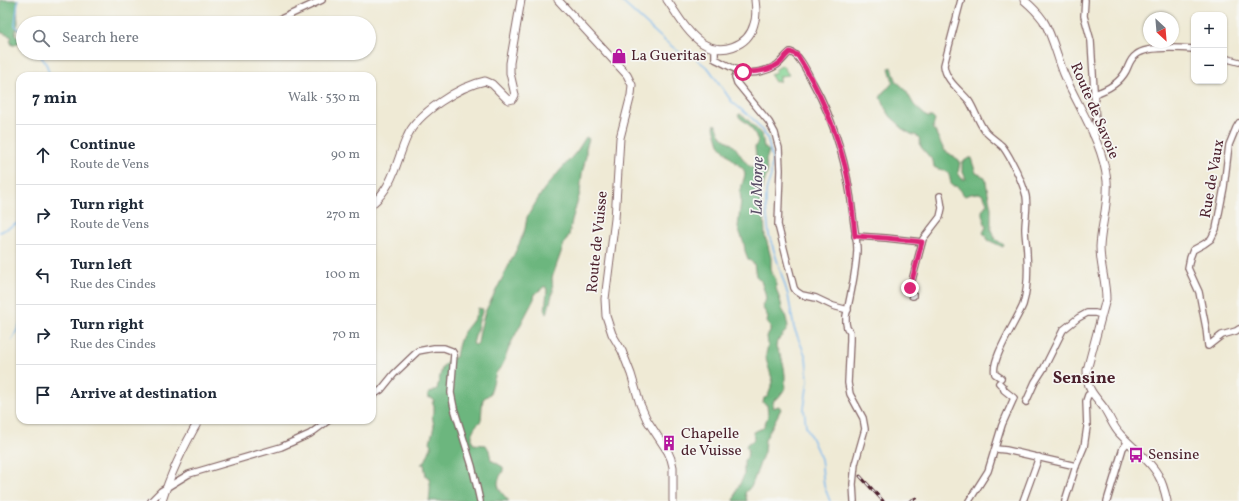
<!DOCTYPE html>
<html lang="en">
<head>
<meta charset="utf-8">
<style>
	:root { --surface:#fff; --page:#f6f6f7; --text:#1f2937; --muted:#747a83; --line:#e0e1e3 }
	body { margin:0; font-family:Vollkorn,serif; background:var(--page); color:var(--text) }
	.controls { position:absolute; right:12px; top:12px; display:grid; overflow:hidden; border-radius:8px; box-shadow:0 1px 3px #0004 }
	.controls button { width:36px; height:36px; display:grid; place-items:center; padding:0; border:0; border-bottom:1px solid var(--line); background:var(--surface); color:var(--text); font:20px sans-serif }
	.compass { position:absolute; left:1143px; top:12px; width:36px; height:36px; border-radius:50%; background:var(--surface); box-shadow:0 1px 3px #0004; rotate:154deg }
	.stop { position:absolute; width:12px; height:12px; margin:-9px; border:3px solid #db2777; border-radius:50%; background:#fff }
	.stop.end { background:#db2777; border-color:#fff; box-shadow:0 1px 4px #0008 }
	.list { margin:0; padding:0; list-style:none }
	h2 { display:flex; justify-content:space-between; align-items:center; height:52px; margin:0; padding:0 16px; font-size:17px }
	h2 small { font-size:13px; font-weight:400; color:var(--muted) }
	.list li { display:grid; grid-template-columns:26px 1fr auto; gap:12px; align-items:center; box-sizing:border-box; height:60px; padding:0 16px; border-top:1px solid var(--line) }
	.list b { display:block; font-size:15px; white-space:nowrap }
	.list p { margin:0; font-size:13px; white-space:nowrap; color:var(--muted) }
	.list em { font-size:13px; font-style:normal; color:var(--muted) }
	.icon { flex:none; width:22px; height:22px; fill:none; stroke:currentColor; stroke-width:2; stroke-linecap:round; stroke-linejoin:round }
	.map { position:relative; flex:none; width:1239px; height:501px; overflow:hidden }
	.search { position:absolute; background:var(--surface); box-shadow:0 1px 3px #0004; left:16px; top:16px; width:360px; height:44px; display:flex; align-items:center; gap:10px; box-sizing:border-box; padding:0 14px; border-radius:22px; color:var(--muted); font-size:15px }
	.panel { position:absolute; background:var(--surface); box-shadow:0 1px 3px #0004; left:16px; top:72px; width:360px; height:352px; border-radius:12px }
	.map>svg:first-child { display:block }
	.green { fill:#85d494; stroke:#687a60 }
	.forest { fill:#6cb67e; stroke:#5b6a54 }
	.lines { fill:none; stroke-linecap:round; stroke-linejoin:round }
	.stream { stroke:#7db9ef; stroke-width:1.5 }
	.minor-casing { stroke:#846666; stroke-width:8 }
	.tertiary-casing { stroke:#846666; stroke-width:9 }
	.minor { stroke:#fff; stroke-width:5.5 }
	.tertiary { stroke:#fff; stroke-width:7 }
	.rail-casing { stroke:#4a1f2b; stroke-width:3 }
	.rail { stroke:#f6f6f2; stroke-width:1.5; stroke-dasharray:4.5; stroke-linecap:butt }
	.route { stroke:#db2777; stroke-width:5 }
	.labels { text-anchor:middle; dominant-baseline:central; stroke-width:3.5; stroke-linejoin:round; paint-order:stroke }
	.poi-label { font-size:15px; fill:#4a1f2b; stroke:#f6f6f2; text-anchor:start }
	.street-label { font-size:15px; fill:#4a1f2b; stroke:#f6f6f2 }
	.water-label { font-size:16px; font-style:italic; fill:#594d66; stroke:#f6f6f2 }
	.quarter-label { font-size:17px; font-weight:bold; fill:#4a1f2b; stroke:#f6f6f2 }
</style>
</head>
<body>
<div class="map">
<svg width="1239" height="501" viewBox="0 0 1239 501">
	<rect width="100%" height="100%" fill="#f6f6f2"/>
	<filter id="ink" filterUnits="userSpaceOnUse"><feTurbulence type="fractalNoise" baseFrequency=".025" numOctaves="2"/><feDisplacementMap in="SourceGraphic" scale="8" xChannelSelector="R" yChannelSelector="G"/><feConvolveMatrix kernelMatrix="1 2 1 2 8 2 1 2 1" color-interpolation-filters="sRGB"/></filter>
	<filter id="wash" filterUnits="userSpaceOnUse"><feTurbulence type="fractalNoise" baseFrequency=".012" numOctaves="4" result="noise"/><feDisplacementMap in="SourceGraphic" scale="16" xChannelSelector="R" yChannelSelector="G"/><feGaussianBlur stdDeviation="0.9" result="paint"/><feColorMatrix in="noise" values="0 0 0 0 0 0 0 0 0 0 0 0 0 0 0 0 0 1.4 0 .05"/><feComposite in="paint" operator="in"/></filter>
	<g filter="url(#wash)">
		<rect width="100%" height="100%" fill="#efead5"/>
		<!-- green -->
		<path class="green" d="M782 65 789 75 780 76V81L775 82 770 74 776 72 775 70Z"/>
		<!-- forest -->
		<g class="forest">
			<path d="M0 0H18L17 10 18 23 15 34 18 37 19 42 15 45H12L10 40 12 37 0 32Z"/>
			<path d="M891 67 897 82 905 89 914 105 927 117H932L935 120 933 127 944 150 959 160 960 162 958 173 962 179H966L962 170V162L969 158H971L976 173 985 177 991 208V230L995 239 1004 245 1003 247 988 240 986 236 983 233 986 227 982 214V211L987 203 985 198 983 195 979 193 970 194 965 196C960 193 961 185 952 186 949 180 951 172 943 170 939 169 937 169 934 167L933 161 921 147 919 138 917 136 911 134 901 128 899 124 891 117 885 108 883 101 880 98 884 91 889 87 893 82 889 68Z"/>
			<path d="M740 114 745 117 762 135 764 147 769 151 766 160 767 174 761 192 760 201 764 214 765 237 767 242 771 258V268L772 274 776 279V288L781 303 782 309 785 314 788 326 786 331 777 341 776 347 781 356 784 367 785 375V389L778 398 774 400 772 408 779 406 781 409 765 440 764 452 752 485 745 493 747 501H734L737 489 742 480 744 475V460L747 458 748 450 746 446 748 443 753 441 754 438 753 432 763 428 768 416 767 405 763 403 764 398 767 397 769 393 773 382 766 359V354L768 345 767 336 770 332V326L767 322 768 317 763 308 762 305 766 300 765 293 761 281 756 276 754 264 748 259 745 251 744 244 738 227 741 200 740 192 745 175 744 170 730 157 719 144 714 127 715 124C719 128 719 134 723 138 726 141 731 142 734 146 741 154 746 168 759 170 758 163 755 154 755 147 756 144 759 143 757 139 756 134 752 130 749 125 746 121 740 120 738 115Z"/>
			<path d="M586 137 589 139 586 148V156L582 174 580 193 572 220 569 235 564 244 552 278 553 291 547 314 545 312 547 290 545 286 535 294 534 299 510 345 503 364 496 373 490 394 483 399 482 407 481 421C473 427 470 434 473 444L486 445 489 450 491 460 503 467C504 473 500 474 499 479 495 488 504 495 509 501H429C430 494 431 485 429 478L426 476 424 464H421L425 462 432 445 430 442 434 426 432 415 434 413V405L432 402H434L433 399 428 397V394L437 389 442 368 449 359V353L453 358 456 357C457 350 459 342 462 335 467 326 477 319 478 308L483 309 479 321 473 344 476 345 478 343 480 330 485 312 510 263 520 242 525 229 527 217 544 189 577 151Z"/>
		</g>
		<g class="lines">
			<!-- stream -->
			<g class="stream">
				<path d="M18 0 15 25 23 35"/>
				<path d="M620 0 665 41 683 55 695 58 709 69 732 102 753 119 767 137 772 157 771 175 766 191V206L769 235 788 295 794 328 806 357 808 381 804 409 806 426 821 459 824 486 830 501"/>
				<path d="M38 53C44 60 49 66 49 76"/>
				<path d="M0 232 20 222"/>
				<path d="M12 340 20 324"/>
			</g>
		</g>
	</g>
	<g filter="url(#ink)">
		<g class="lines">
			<!-- minor casing -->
			<g class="minor-casing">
				<g id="minor">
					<path d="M961 0 944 65C945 80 960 90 969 101 975 110 978 122 985 131 990 137 997 141 1003 147 1011 158 1023 183 1026 196 1028 208 1025 218 1025 229 1025 237 1027 246 1027 254 1028 270 1028 289 1023 305 1017 320 990 360 995 374L1001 378"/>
					<path d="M1085 0 1084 16 1091 41 1096 122V130L1093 135"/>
					<path d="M272 23 322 0"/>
					<path d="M715 48V59C724 63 734 70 744 72 754 74 768 71 777 65 782 61 785 56 790 52 800 54 808 74 813 83 836 124 848 169 853 216 854 227 857 239 857 250 856 272 851 294 846 316V323L847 328 850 332V340L848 383 850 394 863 418 865 429 855 464 853 484 854 501"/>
					<path d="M1224 58 1239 62"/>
					<path d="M738 70 735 77 737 83 769 122 775 133 777 141 779 148 780 170 778 225 794 288 796 291 802 295 816 298 833 306 848 310"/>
					<path d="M1094 94C1107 90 1120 82 1126 71 1129 65 1130 59 1136 55 1146 46 1181 48 1194 49"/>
					<path d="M1239 123 1236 128 1229 145 1224 187 1216 229 1211 239 1204 244 1193 250 1190 258 1188 268 1199 292 1206 328 1208 346 1222 335 1236 331 1239 329"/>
					<path d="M855 236 886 238 922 242"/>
					<path d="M911 292 913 293V296H912C911 293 910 291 910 288L923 239 940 217 942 208 940 196"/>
					<path d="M372 396 381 390 394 374 418 351 434 348H444L452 351 454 354 451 393 454 408 472 466 480 501"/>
					<path d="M1026 402 1035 382 1044 368 1063 330 1078 318 1087 313H1095L1102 315"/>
					<path d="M996 449 1006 450 1076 466"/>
					<path d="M151 501 161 491 189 474 281 447 310 434 329 420"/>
					<path d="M969 501 988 471 1002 425 1014 398 1004 390 1003 387 999 383"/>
					<path d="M1023 501 1039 457"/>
					<path d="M1065 501 1076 466 1084 447 1087 427 1086 401 1088 395 1092 394"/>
					<path d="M1107 501 1123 448 1128 442"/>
				</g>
			</g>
			<!-- tertiary casing -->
			<g class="tertiary-casing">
				<g id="tertiary">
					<path d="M558 0 627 75 632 85 631 95 620 138 615 219 605 299 606 316 612 334 622 351 631 374 640 404 647 420 668 452 671 459 673 467V501"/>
					<path d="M667 0C677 14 687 33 702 43 721 55 748 47 754 24 757 16 756 8 755 0"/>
					<path d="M1024 0C1031 6 1038 13 1043 20 1053 36 1057 57 1064 74 1079 109 1103 142 1107 181 1109 203 1101 225 1100 247 1100 265 1106 281 1106 299L1087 370C1087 391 1093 393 1104 408 1110 417 1113 427 1120 434 1132 447 1150 460 1158 475 1163 483 1165 492 1167 501"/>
					<path d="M372 204C394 186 396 161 407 137 417 113 460 86 485 81L492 84 507 99 509 100 513 99 515 95 510 73V63L521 0"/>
					<path d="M162 501C171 472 184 446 199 420"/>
				</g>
			</g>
			<!-- minor -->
			<use href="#minor" class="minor"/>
			<!-- tertiary -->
			<use href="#tertiary" class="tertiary"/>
			<!-- rail casing -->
			<g class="rail-casing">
				<g id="rail">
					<path d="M860 476 883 501"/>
					<path d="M910 501 916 498"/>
				</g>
			</g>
			<!-- rail -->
			<use href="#rail" class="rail"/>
		</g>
	</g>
	<g class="lines" filter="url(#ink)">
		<!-- route -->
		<path class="route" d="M743 72C757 72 770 71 781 62 784 58 786 55 790 52L793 53 798 56C820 91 835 127 845 166 851 189 853 213 855 236L886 238 922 242 910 288"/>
	</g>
	<!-- icons -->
	<defs>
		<g id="shop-bare" transform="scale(1.2)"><path d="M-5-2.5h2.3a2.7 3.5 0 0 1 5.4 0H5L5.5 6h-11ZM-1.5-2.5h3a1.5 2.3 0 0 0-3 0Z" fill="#b5179e" stroke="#f6f6f2" stroke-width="2.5" paint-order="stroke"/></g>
		<g id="building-bare" transform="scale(1.2)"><path d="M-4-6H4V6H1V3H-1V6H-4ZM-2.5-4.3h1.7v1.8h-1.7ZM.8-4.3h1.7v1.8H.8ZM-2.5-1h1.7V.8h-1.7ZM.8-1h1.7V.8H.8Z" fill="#b5179e" stroke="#f6f6f2" stroke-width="2.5" paint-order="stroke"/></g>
		<g id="bus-bare" transform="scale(1.2)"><path d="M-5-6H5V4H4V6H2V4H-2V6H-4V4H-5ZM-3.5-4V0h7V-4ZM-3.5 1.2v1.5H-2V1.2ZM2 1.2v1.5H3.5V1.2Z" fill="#b5179e" stroke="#f6f6f2" stroke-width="2.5" paint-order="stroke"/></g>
	</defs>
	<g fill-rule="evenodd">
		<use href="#shop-bare" x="619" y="56"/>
		<use href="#building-bare" x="669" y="443"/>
		<use href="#bus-bare" x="1136" y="455"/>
	</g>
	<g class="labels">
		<!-- poi labels -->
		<g class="poi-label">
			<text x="631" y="56">La Gueritas</text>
			<text x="681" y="434">Chapelle<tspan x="681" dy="17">de Vuisse</tspan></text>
			<text x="1148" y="455">Sensine</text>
		</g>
		<!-- street labels -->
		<g class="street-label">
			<text transform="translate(1094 111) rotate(67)">Route de Savoie</text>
			<text transform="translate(1213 179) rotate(-80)">Rue de Vaux</text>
			<text transform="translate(598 242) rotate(-84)">Route de Vuisse</text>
		</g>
		<!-- water labels -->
		<g class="water-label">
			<text transform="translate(758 186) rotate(-89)">La Morge</text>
		</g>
		<!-- quarter labels -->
		<g class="quarter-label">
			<text x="1084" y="378">Sensine</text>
		</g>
	</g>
</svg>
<div class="controls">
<button>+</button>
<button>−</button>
</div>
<svg class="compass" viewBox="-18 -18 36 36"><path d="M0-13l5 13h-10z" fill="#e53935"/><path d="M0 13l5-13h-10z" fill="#747a83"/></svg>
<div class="stop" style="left:743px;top:72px"></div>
<div class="stop end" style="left:910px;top:288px"></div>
<div class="search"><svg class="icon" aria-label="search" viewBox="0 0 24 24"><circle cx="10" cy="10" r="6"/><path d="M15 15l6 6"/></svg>Search here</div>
<section class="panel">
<h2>7 min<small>Walk · 530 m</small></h2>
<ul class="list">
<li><svg class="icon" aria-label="ahead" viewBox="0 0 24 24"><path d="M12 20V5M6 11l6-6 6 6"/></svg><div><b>Continue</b><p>Route de Vens</p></div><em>90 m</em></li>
<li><svg class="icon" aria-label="right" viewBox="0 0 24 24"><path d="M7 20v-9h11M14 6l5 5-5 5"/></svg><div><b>Turn right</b><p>Route de Vens</p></div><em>270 m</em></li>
<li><svg class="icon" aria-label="left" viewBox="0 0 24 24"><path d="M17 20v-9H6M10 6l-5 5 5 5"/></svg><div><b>Turn left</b><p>Rue des Cindes</p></div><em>100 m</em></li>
<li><svg class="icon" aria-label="right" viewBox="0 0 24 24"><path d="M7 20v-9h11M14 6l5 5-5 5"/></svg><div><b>Turn right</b><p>Rue des Cindes</p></div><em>70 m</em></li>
<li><svg class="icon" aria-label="arrive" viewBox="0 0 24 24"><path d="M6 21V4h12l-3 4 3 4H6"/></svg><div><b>Arrive at destination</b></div></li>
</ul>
</section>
</div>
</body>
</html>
